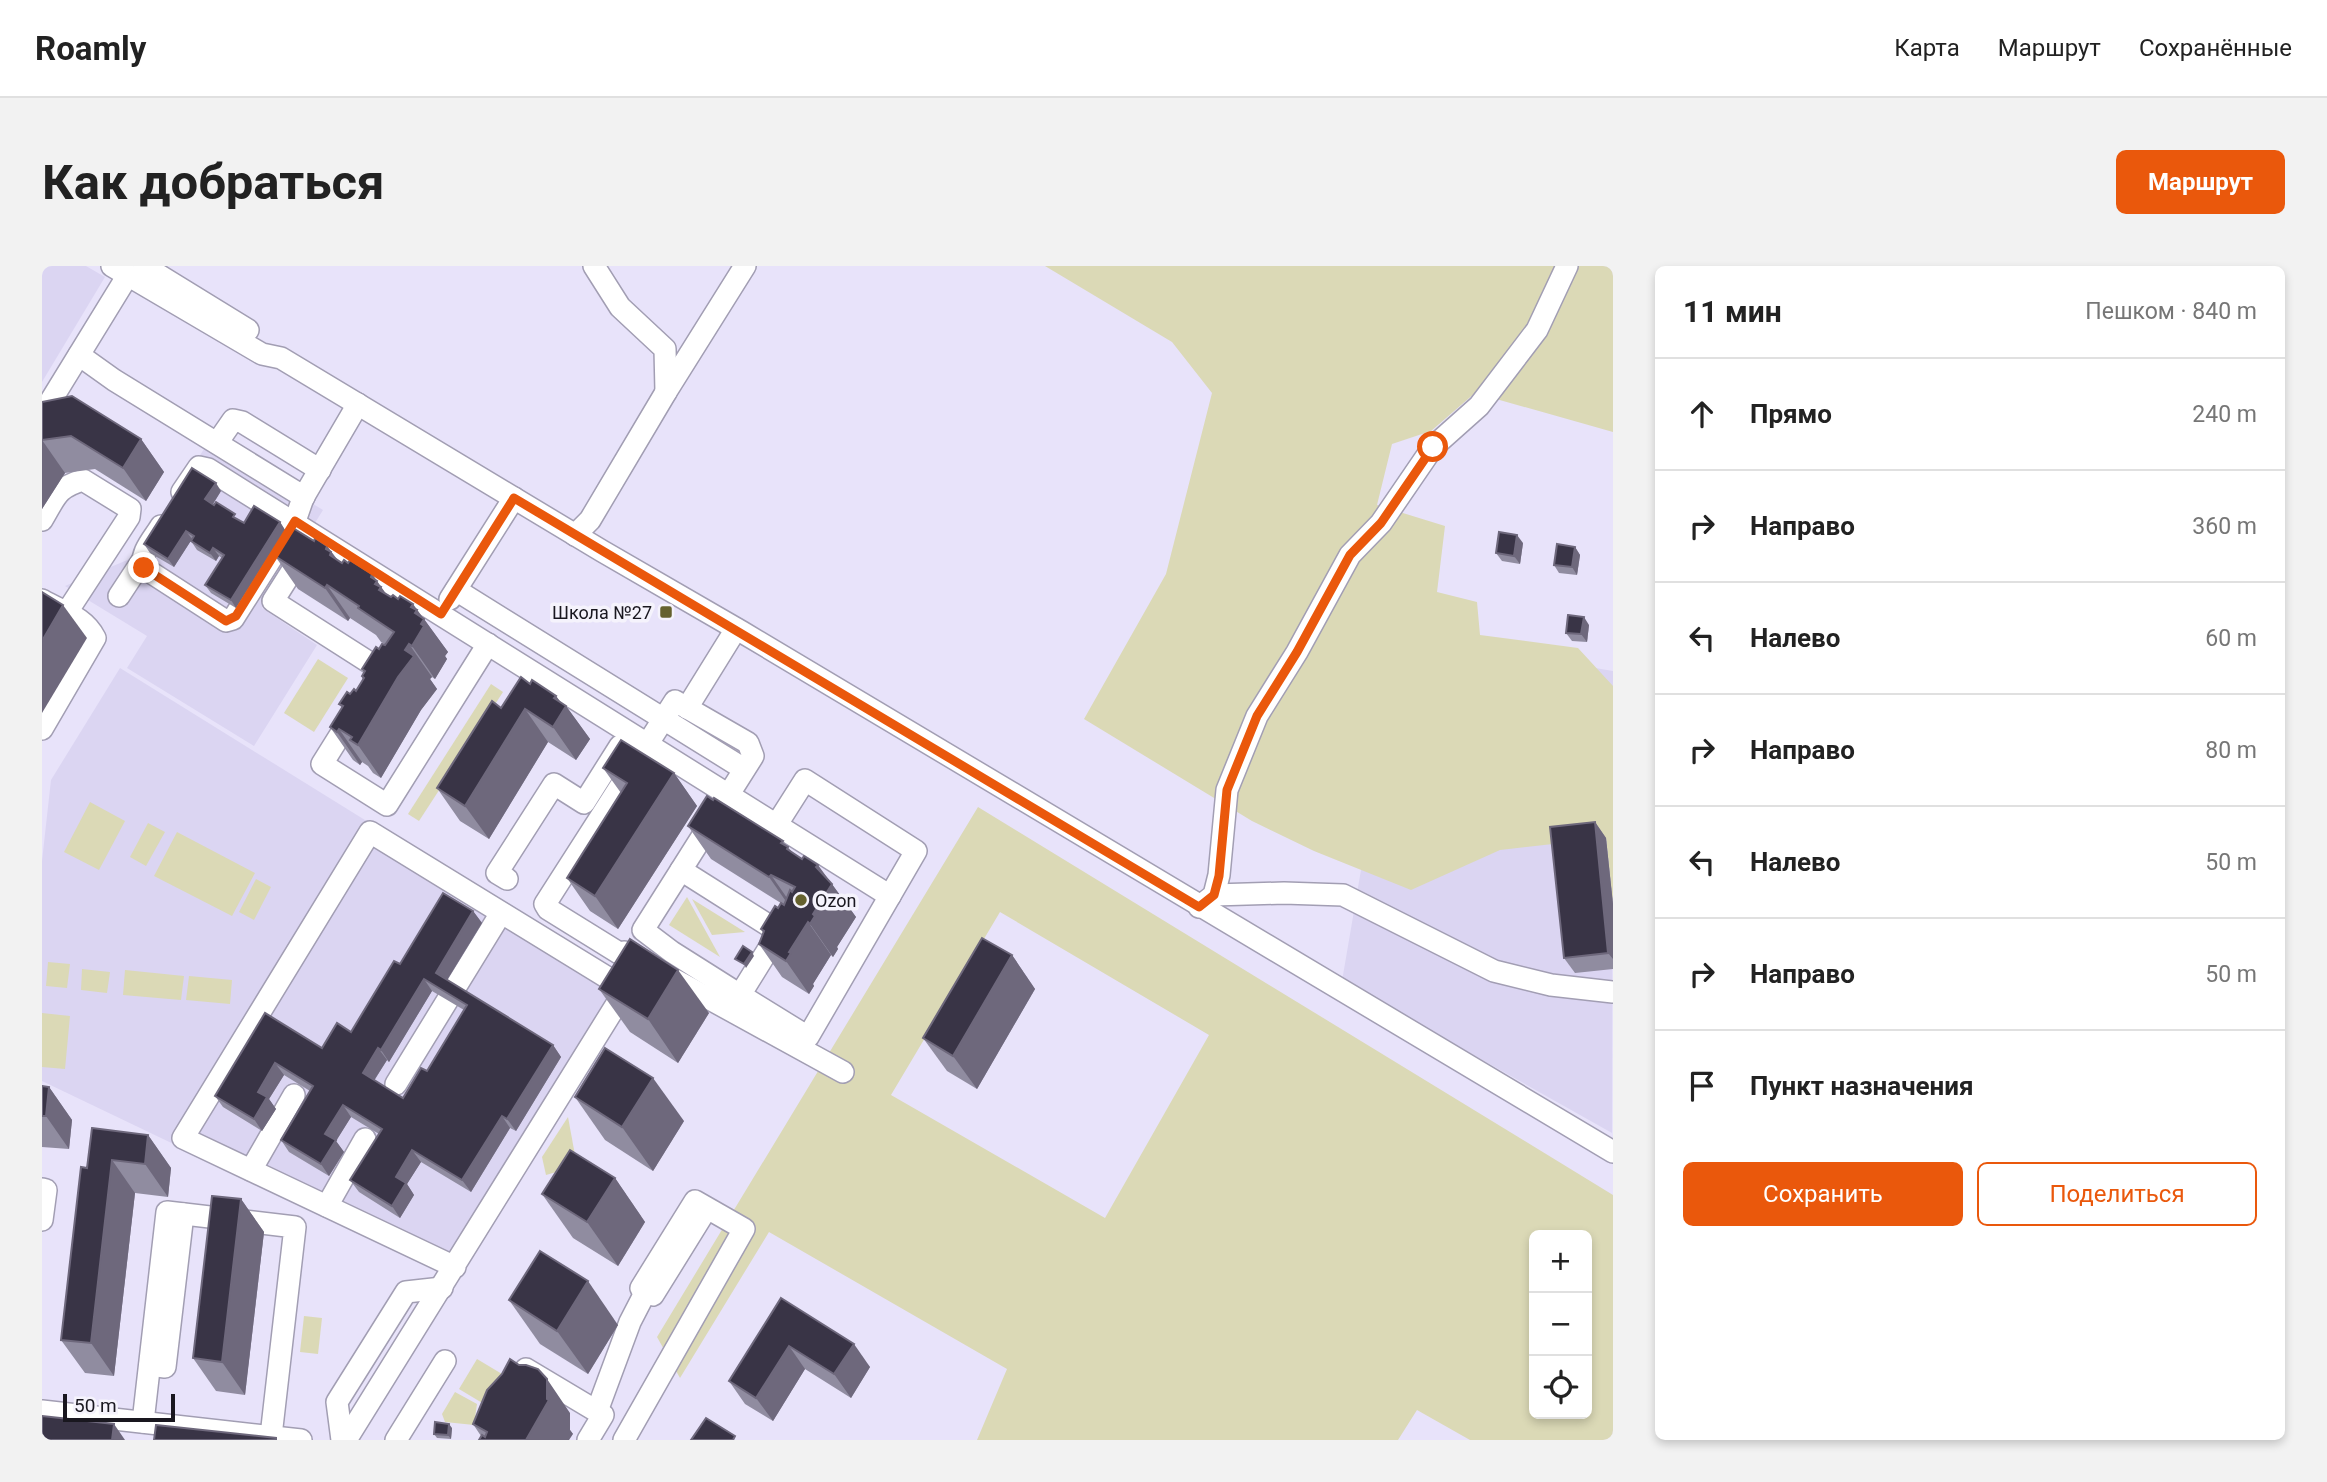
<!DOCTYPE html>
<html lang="ru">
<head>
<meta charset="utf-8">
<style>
	:root { --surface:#fff; --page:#f2f2f2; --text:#222; --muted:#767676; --line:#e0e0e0; --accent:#ea580c }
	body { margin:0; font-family:Roboto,sans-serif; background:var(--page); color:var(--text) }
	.controls { position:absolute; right:21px; bottom:21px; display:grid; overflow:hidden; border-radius:10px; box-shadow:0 4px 10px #0003 }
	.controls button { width:63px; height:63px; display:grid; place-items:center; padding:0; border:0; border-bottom:2px solid var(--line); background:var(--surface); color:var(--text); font:35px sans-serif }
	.scale { position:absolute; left:21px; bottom:18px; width:112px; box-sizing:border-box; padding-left:7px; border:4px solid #19171f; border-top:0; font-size:19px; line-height:24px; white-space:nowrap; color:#19171f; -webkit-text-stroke:5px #f5f3fc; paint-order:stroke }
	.stop { position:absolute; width:21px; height:21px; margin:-16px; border:5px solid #ea580c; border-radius:50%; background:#fff }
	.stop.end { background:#ea580c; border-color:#fff; box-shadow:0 2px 7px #0008 }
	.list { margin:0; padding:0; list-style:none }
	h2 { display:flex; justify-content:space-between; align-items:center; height:91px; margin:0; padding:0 28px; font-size:30px }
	h2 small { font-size:23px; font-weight:400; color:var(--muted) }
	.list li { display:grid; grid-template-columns:46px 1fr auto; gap:21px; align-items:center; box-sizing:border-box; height:112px; padding:0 28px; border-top:2px solid var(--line) }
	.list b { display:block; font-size:26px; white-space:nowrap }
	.list em { font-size:23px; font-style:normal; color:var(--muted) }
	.actions { display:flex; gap:14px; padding:21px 28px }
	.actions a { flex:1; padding:16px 0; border:2px solid var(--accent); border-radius:10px; text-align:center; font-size:24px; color:var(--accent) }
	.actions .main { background:var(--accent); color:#fff }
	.icon { flex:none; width:38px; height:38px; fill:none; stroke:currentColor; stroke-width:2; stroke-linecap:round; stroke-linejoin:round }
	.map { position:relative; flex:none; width:1571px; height:1174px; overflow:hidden; border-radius:10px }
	header { display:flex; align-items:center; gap:42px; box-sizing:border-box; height:98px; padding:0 35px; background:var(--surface); border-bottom:2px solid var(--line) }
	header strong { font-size:33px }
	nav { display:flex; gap:38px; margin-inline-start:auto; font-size:24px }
	.intro { display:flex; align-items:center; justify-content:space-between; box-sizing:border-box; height:168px; padding:0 42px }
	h1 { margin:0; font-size:49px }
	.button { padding:18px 32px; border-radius:10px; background:var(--accent); color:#fff; font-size:24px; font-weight:700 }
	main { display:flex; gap:42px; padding:0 42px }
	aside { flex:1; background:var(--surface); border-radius:10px; box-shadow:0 4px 10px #0003 }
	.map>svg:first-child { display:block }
	.built { fill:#dbd5f2 }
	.green { fill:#dbd9b6; fill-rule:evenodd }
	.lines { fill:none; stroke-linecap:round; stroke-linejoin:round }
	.minor-casing { stroke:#a29eb3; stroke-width:24 }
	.minor { stroke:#fff; stroke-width:21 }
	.wall { fill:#908ca0; fill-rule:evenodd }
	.shaded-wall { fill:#6e687c }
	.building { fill:#393446; stroke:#6e687c; stroke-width:2; fill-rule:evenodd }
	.route { stroke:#ea580c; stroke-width:9 }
	.poi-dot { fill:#65612e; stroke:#f5f3fc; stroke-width:2.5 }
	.labels { text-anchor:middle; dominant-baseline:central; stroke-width:7; stroke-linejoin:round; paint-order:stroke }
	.poi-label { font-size:18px; fill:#19171f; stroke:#f5f3fc; text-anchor:end }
</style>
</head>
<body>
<header>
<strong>Roamly</strong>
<nav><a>Карта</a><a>Маршрут</a><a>Сохранённые</a></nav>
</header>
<div class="intro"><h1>Как добраться</h1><a class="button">Маршрут</a></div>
<main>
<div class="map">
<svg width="1571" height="1174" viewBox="0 0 1571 1174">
	<rect width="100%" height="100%" fill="#e8e3fa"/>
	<!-- built -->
	<g class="built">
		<path d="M0 0H44L63 11 0 116Z"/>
		<path d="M167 175 281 244 220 342 275 379 212 480 85 402 105 370 23 320 95 290Z"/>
		<path d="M1315 362 1571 405 1570 867 1300 715 1319 604Z"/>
		<path d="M78 402 592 721 407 1010 0 815V595L9 514Z"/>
	</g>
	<!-- green -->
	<g class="green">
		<path d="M1003 0H1571V166L1433 127 1389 165 1350 178 1335 239 1403 260 1395 326 1435 336 1438 369 1536 382 1571 420V638L1564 572 1458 584 1369 624 1272 585 1210 555 1042 453 1124 308 1170 127 1130 76Z"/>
		<path d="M276 393 306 412 272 466 242 447Z"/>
		<path d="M449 418 461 426 377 555 366 548Z"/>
		<path d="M48 536 83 555 57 604 22 586Z"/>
		<path d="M936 541 1571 929V1174H1428L1375 1144 1356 1174H935L965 1103 727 966 638 1112 615 1071ZM958 646 1167 769 1063 952 849 829ZM1492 969H1545V1148H1492Z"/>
		<path d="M106 557 123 566 104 600 88 591Z"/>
		<path d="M135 566 213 607 190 650 112 610Z"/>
		<path d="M214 613 229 621 212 654 197 646Z"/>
		<path d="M645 631 678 691 627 659Z"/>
		<path d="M650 633 703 666 670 669Z"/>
		<path d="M6 696 28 698 25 722 4 720Z"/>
		<path d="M40 703 68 706 65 727 39 724Z"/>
		<path d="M83 704 142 710 139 734 81 729Z"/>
		<path d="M147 710 190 714 188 738 144 734Z"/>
		<path d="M0 747 28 750 23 803 0 801Z"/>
		<path d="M526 851 535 900 504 909 500 891Z"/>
		<path d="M262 1050 280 1052 276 1088 258 1086Z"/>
		<path d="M435 1093 465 1111 447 1141 417 1123Z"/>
		<path d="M413 1126 435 1138 432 1159 403 1156 400 1148Z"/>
	</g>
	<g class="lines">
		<!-- minor casing -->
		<g class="minor-casing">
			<g id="minor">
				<path d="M70 0 220 88 239 92 560 285 700 366 1571 886"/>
				<path d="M102 0 206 64"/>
				<path d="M552 0 578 41 623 83 624 126"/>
				<path d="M37 89 72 114 262 231"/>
				<path d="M0 149 86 9"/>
				<path d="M175 177 191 154 200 156 278 204"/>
				<path d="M140 226 157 201 166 203 848 630"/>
				<path d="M0 254C14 231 14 222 41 214L88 243 87 251 25 346"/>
				<path d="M119 260C112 272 97 287 102 302L184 355 191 353 253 255 261 232 316 138"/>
				<path d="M533 269 548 254 624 126 703 0"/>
				<path d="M262 286 231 335 339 404 332 414"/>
				<path d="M414 324 702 503"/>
				<path d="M77 330 100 295"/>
				<path d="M408 333 472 232"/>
				<path d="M0 334C20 346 42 350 53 372L0 463"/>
				<path d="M645 442 694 363"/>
				<path d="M310 450 280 498 345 539 446 378"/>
				<path d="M735 558 763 514 874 585 766 771 698 729 737 666 639 604 711 490 706 477 633 435 503 638 506 643 577 687 582 686 801 806"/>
				<path d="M639 604 601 664 630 686 698 729"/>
				<path d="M465 613 455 607 512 518 542 537 578 480"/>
				<path d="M1172 629 1242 627 1301 629 1452 705 1509 719 1571 726"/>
				<path d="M1157 641 1172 629 1177 609 1185 524 1215 450 1255 386 1308 289 1339 257 1391 181 1437 140 1495 64 1525 0"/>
				<path d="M354 818 459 647"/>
				<path d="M209 904 252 829"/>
				<path d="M0 923 4 924 0 954"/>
				<path d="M285 940 323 873"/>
				<path d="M108 1099 123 1101 141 948"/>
				<path d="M483 1106 484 1103 561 1149 546 1174"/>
				<path d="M0 1145 259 1174"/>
				<path d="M555 1145 588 1056 604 1025"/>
				<path d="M101 1156 125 946 253 961 229 1170"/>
				<path d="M300 1174 295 1136 364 1026 400 1022"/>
				<path d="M304 1174 584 723 328 566 141 872 413 1001"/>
				<path d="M354 1174 403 1095"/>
				<path d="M582 1174 702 963 653 935 599 1022 611 1029 665 942"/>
			</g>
		</g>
		<!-- minor -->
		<use href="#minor" class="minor"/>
	</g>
	<!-- wall -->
	<g class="wall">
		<path d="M0 136 99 173 122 206 104 235 53 203 23 207 0 243Z"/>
		<path d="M179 225 171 238 202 257 238 256 243 264 194 342 169 327 163 319 180 292 177 290 174 295 155 284 149 275 150 274V273L132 301 108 287 102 278Z"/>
		<path d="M1481 277 1478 298 1460 295 1454 287Z"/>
		<path d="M285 280 295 293 300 297 330 308 344 328 382 353 406 386 403 390 405 393 393 413 390 411 388 413 395 423 379 444 339 512 331 507 326 500 320 496 318 499 311 494 288 461 300 442 297 438 308 428 314 425 322 413 320 410 322 407 320 403 337 383 344 379 339 376 334 369 308 352 306 355 256 323 233 290Z"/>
		<path d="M1533 281 1538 289 1535 309 1517 307 1512 299Z"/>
		<path d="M1547 359 1545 376 1530 375 1524 367Z"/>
		<path d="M488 418 514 430 519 437 524 440 548 473 534 494 506 476 447 573 418 555 395 522 459 442Z"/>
		<path d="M561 502 632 507 655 540 576 663 548 645 525 612 579 527Z"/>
		<path d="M1553 556 1564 572 1571 638V703L1533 707 1522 692Z"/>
		<path d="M646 560 741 575 750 586 786 613 814 651 795 681 796 683 791 691 789 689 771 718 772 720 767 728 740 711 717 678 721 667 719 663 736 642 742 639 669 593Z"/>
		<path d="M431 645 440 657 405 714 511 779 519 791 474 865 468 862 429 926 379 896 365 918 372 929 358 952 317 926 308 914 337 868 309 851 294 875 302 886 287 910 247 886 239 874 268 825 242 809 227 833 234 843 220 865 181 841 173 830 223 747 280 782 309 766 358 698ZM390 725 422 744 385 805 361 832 332 815 345 794 347 796Z"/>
		<path d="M970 689 993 723 935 823 905 805 881 772Z"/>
		<path d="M557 723 667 747 636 797 588 766Z"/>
		<path d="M0 820 7 821 30 854 27 883 0 881Z"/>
		<path d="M533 831 642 855 611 905 563 874Z"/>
		<path d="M106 869 129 902 126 931 93 927 72 1110 43 1107 19 1074 45 902Z"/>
		<path d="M573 912 603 956 576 1000 531 972 500 928Z"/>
		<path d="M199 933 222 966 203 1129 174 1125 151 1092Z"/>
		<path d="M739 1032 828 1101 809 1132 763 1103 731 1155 703 1138 687 1115Z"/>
		<path d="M467 1034 576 1059 546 1108 498 1078Z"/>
		<path d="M528 1147V1164L531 1168 437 1174 439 1170 431 1158Z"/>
		<path d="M410 1162 409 1173 395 1172 392 1168Z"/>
	</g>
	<!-- shaded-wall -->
	<g class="shaded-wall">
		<path d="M99 173 122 206 104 235 81 202Z"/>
		<path d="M0 174 23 207 0 243Z"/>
		<path d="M174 217 179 225 169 241 163 233Z"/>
		<path d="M238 256 243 264 194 342 189 334Z"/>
		<path d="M144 265 150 273 132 301 126 293Z"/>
		<path d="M1475 269 1481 277 1478 298 1472 290Z"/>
		<path d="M285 280 309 313 308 314 284 283Z"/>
		<path d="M1533 281 1538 289 1535 309 1530 301Z"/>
		<path d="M171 282 177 290 174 295 168 287Z"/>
		<path d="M330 308 354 342 360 357 329 311Z"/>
		<path d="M285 319 308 352 306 355 283 322Z"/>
		<path d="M371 338 406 386 403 390 405 393 393 413 370 380 369 341Z"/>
		<path d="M21 339 45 372 0 447V375Z"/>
		<path d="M1542 351 1547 359 1545 376 1539 368Z"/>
		<path d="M367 378 390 411 388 413 395 423 379 444 339 512 316 479Z"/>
		<path d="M514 430 523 442 524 440 548 473 534 494 511 461 512 432Z"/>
		<path d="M483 443 506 476 447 573 423 540Z"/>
		<path d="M297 463 320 496 318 499 295 466Z"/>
		<path d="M632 507 655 540 576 663 553 630Z"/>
		<path d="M1553 556 1564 572 1571 638V693L1566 687Z"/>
		<path d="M776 599 814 651 795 681 796 683 791 691 768 658 774 601Z"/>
		<path d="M729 609 752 642 750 644 727 611Z"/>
		<path d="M431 645 440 657 402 719 394 707Z"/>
		<path d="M766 656 789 689 771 718 772 720 767 728 744 695 747 686Z"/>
		<path d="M710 686 712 690 704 702 702 698Z"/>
		<path d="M970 689 993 723 935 823 911 790Z"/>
		<path d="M636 704 667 747 636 797 606 753Z"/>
		<path d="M382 713 390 725 347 796 339 784Z"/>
		<path d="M511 779 519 791 474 865 465 853Z"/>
		<path d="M336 782 345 794 329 819 321 807Z"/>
		<path d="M233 797 242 809 227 833 234 843 220 865 212 853 216 826Z"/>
		<path d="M611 812 642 855 611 905 580 861Z"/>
		<path d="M7 821 30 854 27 883 4 850Z"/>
		<path d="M301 839 309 851 294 875 302 886 287 910 279 898 283 868Z"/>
		<path d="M460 850 468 862 429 926 420 914Z"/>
		<path d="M106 869 129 902 126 931 103 898Z"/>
		<path d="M370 884 379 896 365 918 372 929 358 952 350 940 354 911Z"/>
		<path d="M70 894 93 927 72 1110 49 1077Z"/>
		<path d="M573 912 603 956 576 1000 545 956Z"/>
		<path d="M199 933 222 966 203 1129 180 1096Z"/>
		<path d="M546 1015 576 1059 546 1108 515 1065Z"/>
		<path d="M812 1078 828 1101 809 1132 792 1108Z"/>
		<path d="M747 1080 763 1103 731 1155 714 1132Z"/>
		<path d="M505 1113 528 1147V1164L531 1168 527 1174H484L505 1133Z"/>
		<path d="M72 1158 83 1174H70Z"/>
		<path d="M407 1158 410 1162 409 1173 406 1169Z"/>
	</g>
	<!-- building -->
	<g class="building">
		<path d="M30 130 99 173 81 202 29 170 0 174V136Z"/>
		<path d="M150 202 174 217 163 233 172 239 174 236 193 248 191 251 202 257 212 240 238 256 189 334 163 319 182 289 171 282 168 287 149 275 152 270 144 265 126 293 102 278Z"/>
		<path d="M251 262 272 275 273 272 285 280 284 283 289 286 288 289 300 297 302 294 306 297 308 294 330 308 329 311 335 315 333 318 339 321 337 324 349 331 351 329 356 333 358 330 371 338 369 341 375 344 373 347 382 353 379 358 382 360 370 380 367 378 363 384 372 390 356 411 316 479 308 474 310 471 297 463 295 466 288 461 301 440 297 438 305 426 308 428 312 423 314 425 322 412 320 410 323 405 320 403 334 381 337 383 340 378 343 379 352 366 316 342 317 340 285 319 283 322 233 290Z"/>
		<path d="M1457 266 1475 269 1472 290 1454 287Z"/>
		<path d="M1515 278 1533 281 1530 301 1512 299Z"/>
		<path d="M0 326 21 339 0 375Z"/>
		<path d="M1526 349 1542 351 1539 368 1524 367Z"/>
		<path d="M479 411 488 418 490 414 514 430 512 432 524 440 511 461 483 443 423 540 395 522 450 435 459 442Z"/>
		<path d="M579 474 632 507 553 630 525 612 585 517 561 502Z"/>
		<path d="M665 530 671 534 672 532 741 575 739 577 746 581 745 583 760 593 762 590 776 599 774 601 790 618 771 648 773 650 768 658 766 656 747 686 749 687 744 695 717 678 722 665 719 663 733 640 736 642 739 637 742 639 748 624 750 626 753 621 729 609 727 611 646 560Z"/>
		<path d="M1553 556 1566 687 1522 692 1508 561Z"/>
		<path d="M401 627 431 645 394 707 511 779 465 853 460 850 420 914 370 884 354 911 364 917 350 940 308 914 340 863 301 839 283 868 294 874 279 898 239 874 271 820 233 797 216 826 225 831 212 853 173 830 223 747 280 782 295 757 309 766 352 695 358 698ZM382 713 425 739 385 805 379 802 361 832 321 807 336 782 339 784Z"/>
		<path d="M940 672 970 689 911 790 881 772Z"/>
		<path d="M588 673 636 704 606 753 557 723Z"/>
		<path d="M701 680 710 686 702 698 693 693Z"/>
		<path d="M563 782 611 812 580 861 533 831Z"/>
		<path d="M0 820 7 821 4 850H0Z"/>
		<path d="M50 862 106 869 103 898 70 894 49 1077 19 1074 39 901 45 902Z"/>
		<path d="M528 884 573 912 545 956 500 928Z"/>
		<path d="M170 930 199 933 180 1096 151 1092Z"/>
		<path d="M498 985 546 1015 515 1065 467 1034Z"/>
		<path d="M739 1032 812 1078 792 1108 747 1080 714 1132 687 1115Z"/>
		<path d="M468 1093 477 1099H484L496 1103 505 1113V1133L507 1134 484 1174H437L440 1169 443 1171 445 1166 431 1158 445 1124 460 1108Z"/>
		<path d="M0 1150 72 1158 70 1174H0Z"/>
		<path d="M664 1152 693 1170 691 1174H649Z"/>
		<path d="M393 1156 407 1158 406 1169 392 1168Z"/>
		<path d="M114 1159 234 1172V1174H112Z"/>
	</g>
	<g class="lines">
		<!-- route -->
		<path class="route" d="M102 302 184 355 194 350 253 255 399 348 472 232 1157 641 1172 629 1177 610 1185 524 1215 450 1255 386 1308 289 1339 257 1391 181"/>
	</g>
	<!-- markers -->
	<g class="poi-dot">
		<rect x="617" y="339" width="14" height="14" rx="3.5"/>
		<circle cx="759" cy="634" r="7"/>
	</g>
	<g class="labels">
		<!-- poi labels -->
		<g class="poi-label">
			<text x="610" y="346">Школа №27</text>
			<text x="773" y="634" text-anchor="start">Ozon</text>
		</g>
	</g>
</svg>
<div class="controls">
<button>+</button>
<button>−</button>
<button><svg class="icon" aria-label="locate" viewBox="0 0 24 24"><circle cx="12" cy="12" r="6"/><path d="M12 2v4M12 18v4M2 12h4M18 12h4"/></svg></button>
</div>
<div class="scale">50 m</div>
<div class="stop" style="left:1391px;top:181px"></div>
<div class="stop end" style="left:102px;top:302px"></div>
</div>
<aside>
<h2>11 мин<small>Пешком · 840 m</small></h2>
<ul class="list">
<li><svg class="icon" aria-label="ahead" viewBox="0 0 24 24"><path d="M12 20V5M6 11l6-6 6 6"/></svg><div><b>Прямо</b></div><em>240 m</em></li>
<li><svg class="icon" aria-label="right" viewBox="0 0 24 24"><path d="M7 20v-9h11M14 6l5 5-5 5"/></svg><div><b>Направо</b></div><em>360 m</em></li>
<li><svg class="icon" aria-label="left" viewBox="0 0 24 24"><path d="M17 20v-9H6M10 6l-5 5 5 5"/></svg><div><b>Налево</b></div><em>60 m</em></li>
<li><svg class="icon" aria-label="right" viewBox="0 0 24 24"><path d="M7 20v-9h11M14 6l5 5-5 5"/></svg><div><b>Направо</b></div><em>80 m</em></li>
<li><svg class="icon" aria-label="left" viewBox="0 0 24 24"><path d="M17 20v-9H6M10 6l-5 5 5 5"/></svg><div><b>Налево</b></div><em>50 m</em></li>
<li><svg class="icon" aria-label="right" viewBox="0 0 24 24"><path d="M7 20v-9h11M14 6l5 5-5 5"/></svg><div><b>Направо</b></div><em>50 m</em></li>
<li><svg class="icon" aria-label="arrive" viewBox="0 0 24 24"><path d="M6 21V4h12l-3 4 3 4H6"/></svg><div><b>Пункт назначения</b></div></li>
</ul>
<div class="actions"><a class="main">Сохранить</a><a>Поделиться</a></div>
</aside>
</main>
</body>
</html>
